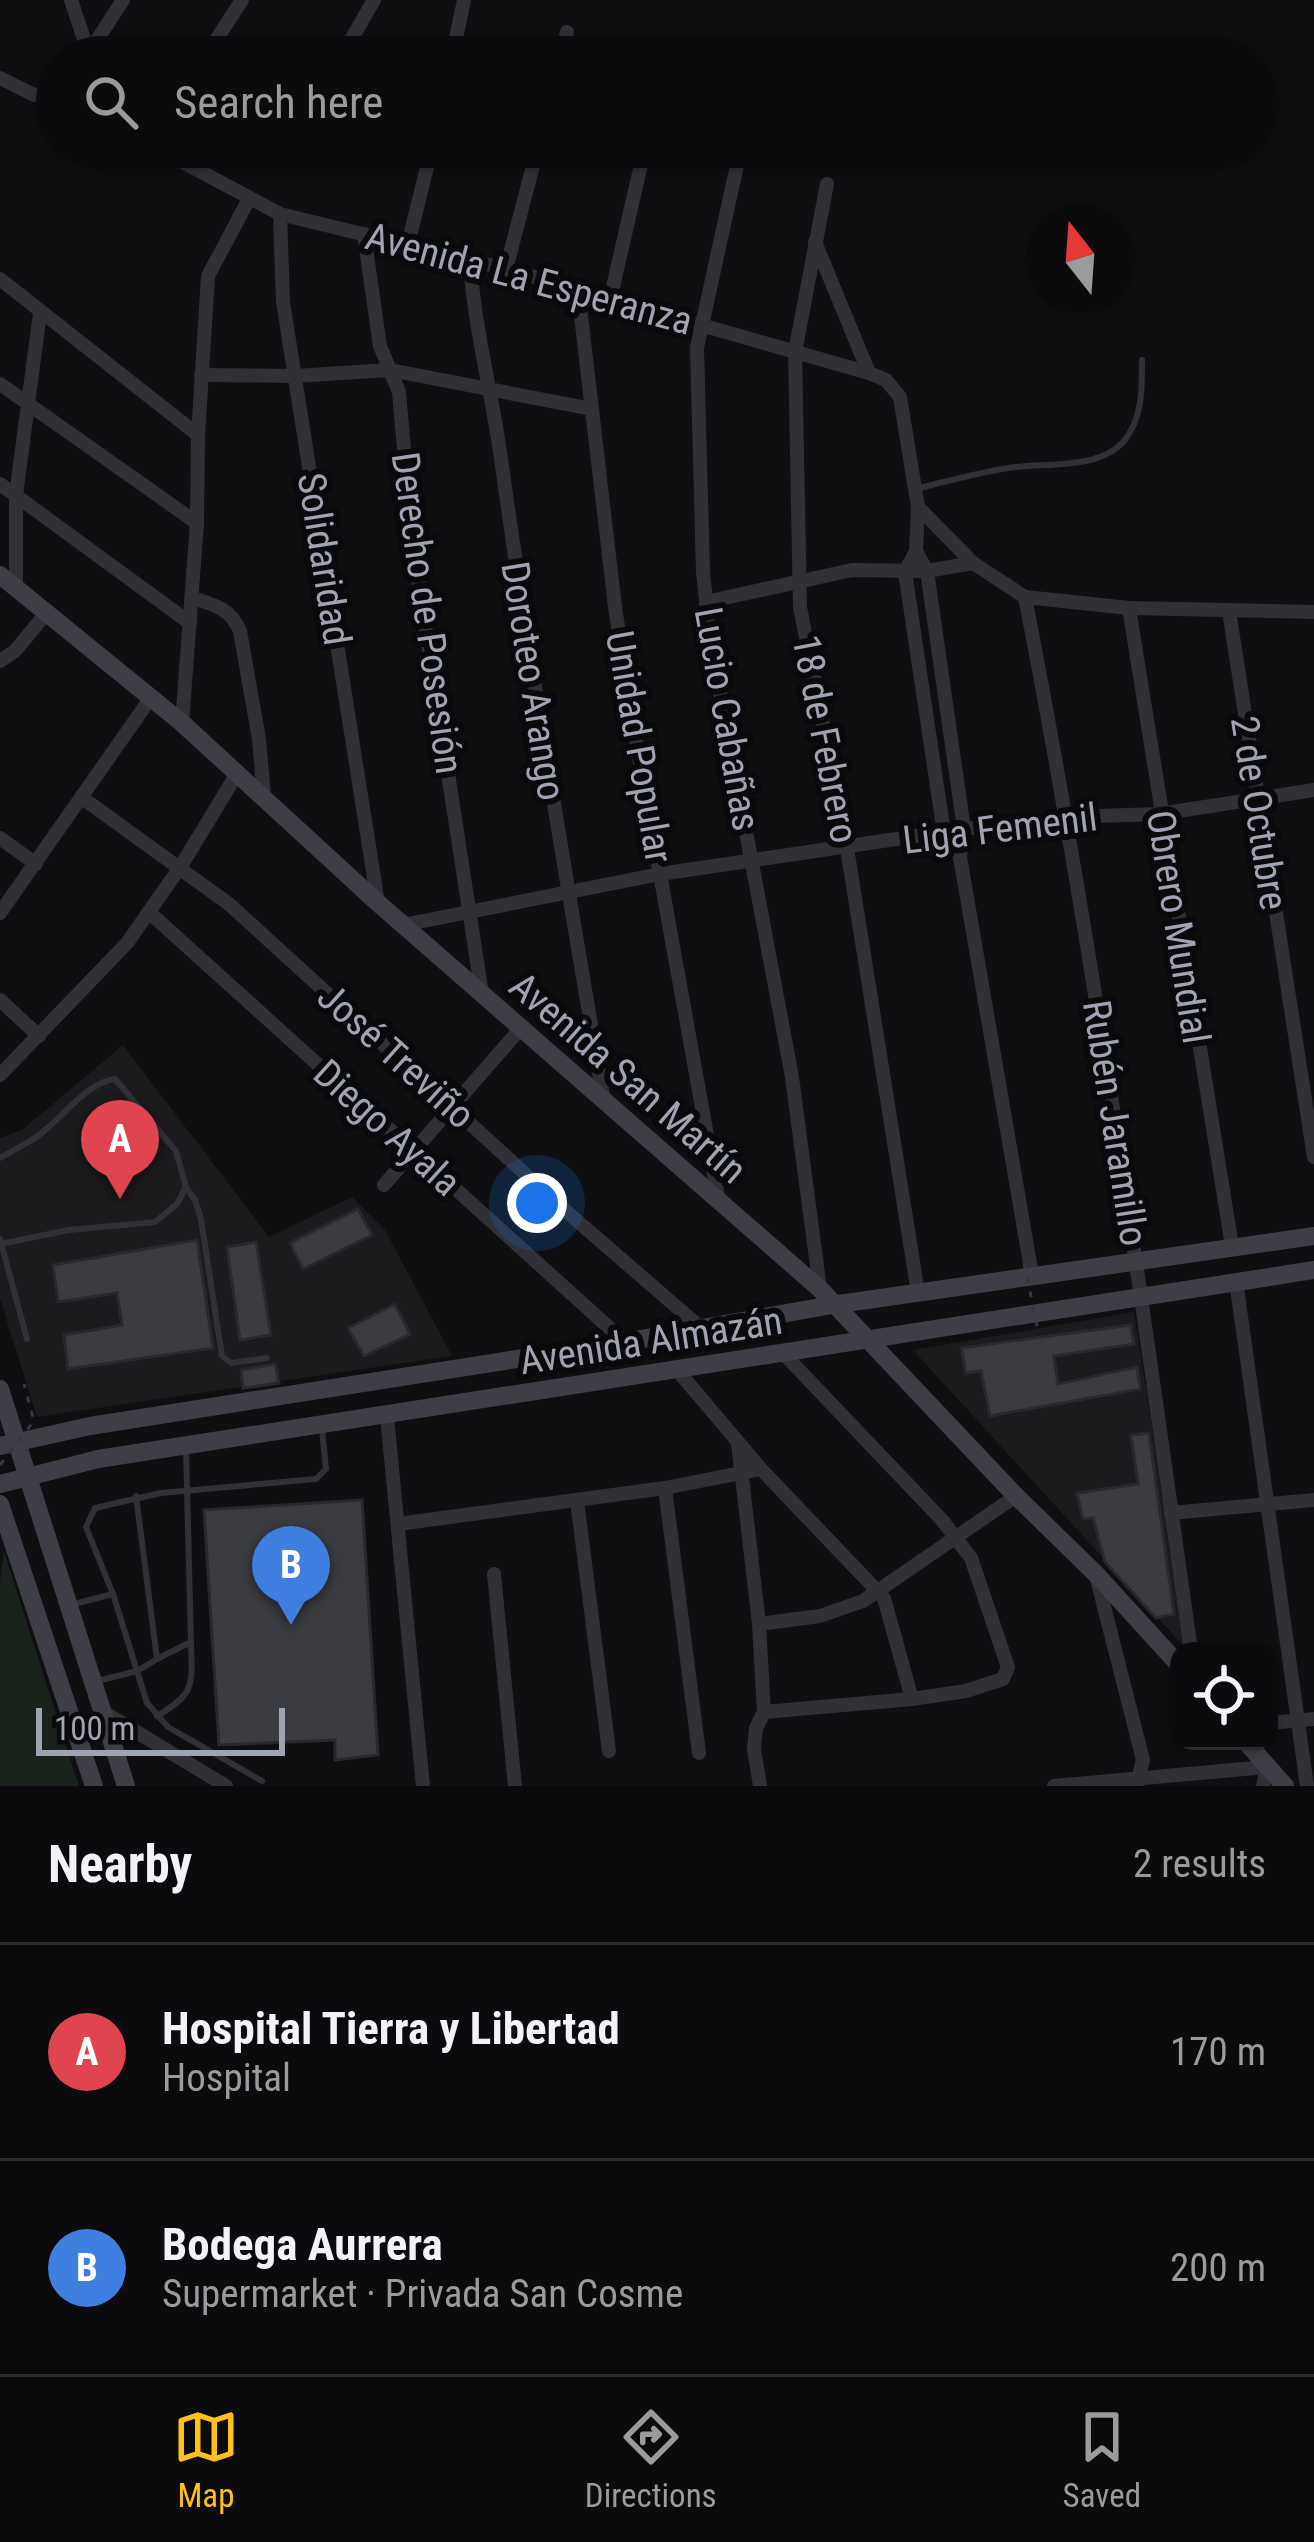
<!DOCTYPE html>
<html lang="en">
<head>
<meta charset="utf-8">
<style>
	:root { --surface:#0b0b0d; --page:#19191b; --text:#f1f3f6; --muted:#9a9b9d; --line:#2b2b2e; --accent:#ffc119 }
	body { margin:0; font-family:"Roboto Condensed",sans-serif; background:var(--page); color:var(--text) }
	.controls { position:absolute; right:36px; bottom:36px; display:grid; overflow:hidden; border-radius:24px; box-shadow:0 3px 9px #0004 }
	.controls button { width:108px; height:108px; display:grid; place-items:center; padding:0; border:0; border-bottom:3px solid var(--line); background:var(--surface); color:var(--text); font:60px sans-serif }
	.compass { position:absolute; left:1026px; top:204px; width:108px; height:108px; border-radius:50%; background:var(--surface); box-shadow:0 3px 9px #0004; rotate:343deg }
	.scale { position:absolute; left:36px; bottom:30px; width:249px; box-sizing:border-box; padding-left:12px; border:6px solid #9fa4b3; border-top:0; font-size:33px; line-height:42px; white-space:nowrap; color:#9fa4b3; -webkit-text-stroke:9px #0a0a0c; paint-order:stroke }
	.you { position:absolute; left:537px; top:1203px; width:42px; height:42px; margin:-30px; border:9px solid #fff; border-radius:50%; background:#1a73e8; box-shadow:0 0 0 18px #1a73e833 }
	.badge { display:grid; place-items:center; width:78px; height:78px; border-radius:50%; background:var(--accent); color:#fff; font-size:39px; font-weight:700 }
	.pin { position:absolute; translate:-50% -99px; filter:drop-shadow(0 3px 6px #0008) }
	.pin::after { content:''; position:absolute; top:63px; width:42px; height:36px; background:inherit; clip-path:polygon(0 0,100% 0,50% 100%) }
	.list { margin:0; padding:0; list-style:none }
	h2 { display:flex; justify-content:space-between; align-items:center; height:156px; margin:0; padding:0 48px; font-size:51px }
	h2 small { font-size:39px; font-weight:400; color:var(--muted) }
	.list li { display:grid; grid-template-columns:78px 1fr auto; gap:36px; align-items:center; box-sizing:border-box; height:216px; padding:0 48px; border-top:3px solid var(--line) }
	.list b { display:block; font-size:45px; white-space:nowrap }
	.list p { margin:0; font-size:39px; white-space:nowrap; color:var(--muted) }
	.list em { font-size:39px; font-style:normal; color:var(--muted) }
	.icon { flex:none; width:66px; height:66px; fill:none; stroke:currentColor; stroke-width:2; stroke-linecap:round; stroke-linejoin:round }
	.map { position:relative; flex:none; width:1314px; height:1786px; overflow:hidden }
	.search { position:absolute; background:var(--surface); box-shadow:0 3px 9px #0004; left:36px; right:36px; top:36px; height:132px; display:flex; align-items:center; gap:30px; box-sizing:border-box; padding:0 42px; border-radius:66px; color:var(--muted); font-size:45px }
	.sheet { height:588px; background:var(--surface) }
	nav { display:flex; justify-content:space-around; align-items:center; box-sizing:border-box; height:168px; border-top:3px solid var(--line); background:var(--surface); font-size:33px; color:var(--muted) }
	nav a { display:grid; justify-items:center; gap:6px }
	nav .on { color:var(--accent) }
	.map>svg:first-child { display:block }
	.built { fill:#1b1b1e }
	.green { fill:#19211b }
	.building { fill:#3b3c41; stroke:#29292d; stroke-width:3 }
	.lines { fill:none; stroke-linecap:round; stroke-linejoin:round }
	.lane { stroke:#303036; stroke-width:6 }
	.street { stroke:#303036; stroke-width:14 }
	.secondary { stroke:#3e3f46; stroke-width:18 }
	.path-bridge { stroke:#36373d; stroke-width:3; stroke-dasharray:6 9; stroke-linecap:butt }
	.labels { text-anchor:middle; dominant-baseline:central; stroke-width:12; stroke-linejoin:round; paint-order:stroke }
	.street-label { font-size:39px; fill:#9fa4b3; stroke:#0a0a0c }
</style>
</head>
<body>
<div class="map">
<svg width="1314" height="1786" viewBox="0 0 1314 1786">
	<rect width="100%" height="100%" fill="#0f0f11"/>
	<!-- built -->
	<g class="built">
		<path d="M123 1045 269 1237 352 1197 385 1230 452 1356 37 1417 0 1299V1138L22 1130Z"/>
		<path d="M1134 1312 1188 1651 913 1350Z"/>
	</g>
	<!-- green -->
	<path class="green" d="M4 1551 79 1786H0V1582Z"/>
	<!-- building -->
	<g class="building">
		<path d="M358 1209 372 1235 303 1269 290 1243Z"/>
		<path d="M197 1240 213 1348 68 1369 64 1335 122 1325 117 1293 58 1302 53 1265Z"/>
		<path d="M256 1242 271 1335 240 1340 227 1247Z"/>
		<path d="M395 1304 410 1334 364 1356 348 1328Z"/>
		<path d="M1131 1325 1134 1344 1054 1356 1058 1384 1137 1367 1140 1389 990 1416 981 1371 966 1373 961 1348Z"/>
		<path d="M275 1364 279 1383 243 1388 241 1370Z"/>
		<path d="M1149 1433 1174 1614 1156 1618 1105 1562 1093 1518 1083 1519 1077 1493 1138 1484 1131 1435Z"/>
		<path d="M362 1500 378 1755 335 1760V1740L219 1745 204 1510Z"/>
	</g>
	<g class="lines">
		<!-- lane -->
		<g class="lane">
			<path d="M916 489C947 481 977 473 1008 468 1043 462 1098 471 1124 441 1143 418 1142 388 1142 360"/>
			<path d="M0 1158C12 1151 24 1145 35 1138 61 1121 84 1083 115 1079L176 1151 186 1187 177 1204 155 1222 69 1230 0 1244"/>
			<path d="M186 1187 195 1200 201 1219 222 1356 231 1363 267 1358"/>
			<path d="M0 1239 27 1339"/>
			<path d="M70 1605 113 1594"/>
			<path d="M157 1659 191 1642 186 1450"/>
			<path d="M94 1682 137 1671 157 1659 136 1496"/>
			<path d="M157 1716C196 1693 192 1685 191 1642"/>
			<path d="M262 1781 168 1727 147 1703 113 1594 86 1527 95 1508 161 1493 316 1479 326 1469 322 1429"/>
		</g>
		<!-- street -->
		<g class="street">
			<path d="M71 0 90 57"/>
			<path d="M86 57 123 0"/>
			<path d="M205 57 242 0"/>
			<path d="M341 57 374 0"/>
			<path d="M452 57 464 0"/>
			<path d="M561 57 567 32"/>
			<path d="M0 78 34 95 57 93"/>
			<path d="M162 147 177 159 280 214 506 269 869 373 886 380 900 397 918 507 916 551 927 571 964 829 960 857 1032 1275"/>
			<path d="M741 147 697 348 703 572 710 639 792 1077 820 1289"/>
			<path d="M827 184 795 352 800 607 847 848 918 1293"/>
			<path d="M280 214 283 302 378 903"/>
			<path d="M364 234 380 346 399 392 412 540 482 994"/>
			<path d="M815 242 869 373"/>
			<path d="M408 244 432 147"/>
			<path d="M470 260C474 328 492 392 501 459 531 674 568 888 604 1102"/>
			<path d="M506 269 538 147"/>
			<path d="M0 279 198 435"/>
			<path d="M578 290 615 607 635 735 719 1202"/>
			<path d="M610 300 645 147"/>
			<path d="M201 375 295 376 390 370 592 409"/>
			<path d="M0 384 197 523"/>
			<path d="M0 484 190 623"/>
			<path d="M918 507 973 563 1025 597 1129 608 1314 612"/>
			<path d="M916 551 905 572 944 833 960 857"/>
			<path d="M16 586V495L40 313"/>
			<path d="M1025 597C1093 946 1142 1299 1191 1651"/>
			<path d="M192 598C215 605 230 608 240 631L259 739 264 797"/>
			<path d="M706 602 852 570 927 571 973 563"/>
			<path d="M1129 608 1232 1246"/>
			<path d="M1229 611 1314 1157"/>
			<path d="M0 661 15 651 48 611"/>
			<path d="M182 723 197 523 198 435 208 276 249 199"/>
			<path d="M81 797 229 904 567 1212 701 1328"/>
			<path d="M0 838 36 864"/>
			<path d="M0 913 150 699"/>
			<path d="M150 913 625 1342"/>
			<path d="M403 925 660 874 964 829 1065 817 1159 814 1314 790"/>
			<path d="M0 1000 39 1036"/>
			<path d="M0 1075 127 943 181 866 238 772"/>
			<path d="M384 1185 521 1028"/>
			<path d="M1236 1281 1307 1786"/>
			<path d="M678 1371 761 1469 884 1598 912 1699"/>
			<path d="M387 1417 423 1786"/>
			<path d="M738 1443 759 1624 764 1712 756 1728 754 1749 760 1786"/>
			<path d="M665 1488 699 1753"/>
			<path d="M577 1501 609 1751"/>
			<path d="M1171 1513 1314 1500"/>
			<path d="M398 1524 665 1488 761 1469"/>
			<path d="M494 1574 515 1786"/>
			<path d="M1097 1579 1143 1760 1136 1786"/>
			<path d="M759 1624 820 1616 863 1601 1016 1496"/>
			<path d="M102 1711 226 1786"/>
			<path d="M764 1712 912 1699 966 1691 1003 1679 1008 1667 971 1558 942 1520 783 1353"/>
			<path d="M1269 1723 1314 1719"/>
			<path d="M1054 1786 1267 1767 1263 1786"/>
		</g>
		<!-- secondary -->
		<g class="secondary">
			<path d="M0 575 182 723 378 903 820 1289 1016 1496 1096 1574 1179 1665"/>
			<path d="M0 1389 126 1786"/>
			<path d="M0 1446 90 1426 625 1342 832 1305 1314 1236"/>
			<path d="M0 1484 98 1459 1314 1270"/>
			<path d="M0 1504 94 1786"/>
			<path d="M1245 1741 1285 1786"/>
		</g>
		<!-- path-bridge -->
		<g class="path-bridge">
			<path d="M1024 1262 1037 1326"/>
			<path d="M0 1465 34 1421 24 1384"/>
		</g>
	</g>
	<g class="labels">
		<!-- street labels -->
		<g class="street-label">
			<text transform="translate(529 279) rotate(15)">Avenida La Esperanza</text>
			<text transform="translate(324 559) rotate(81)">Solidaridad</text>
			<text transform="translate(427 613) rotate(82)">Derecho de Posesión</text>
			<text transform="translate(533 681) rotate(81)">Doroteo Arango</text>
			<text transform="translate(727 719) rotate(80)">Lucio Cabañas</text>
			<text transform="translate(825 739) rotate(79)">18 de Febrero</text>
			<text transform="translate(639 747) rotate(80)">Unidad Popular</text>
			<text transform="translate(1259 813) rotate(81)">2 de Octubre</text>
			<text transform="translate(1000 829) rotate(-7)">Liga Femenil</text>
			<text transform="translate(1178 927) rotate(81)">Obrero Mundial</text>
			<text transform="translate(396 1056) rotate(42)">José Treviño</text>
			<text transform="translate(628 1078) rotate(41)">Avenida San Martín</text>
			<text transform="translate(1115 1123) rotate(81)">Rubén Jaramillo</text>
			<text transform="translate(387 1128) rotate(42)">Diego Ayala</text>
			<text transform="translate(651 1341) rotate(-9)">Avenida Almazán</text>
		</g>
	</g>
</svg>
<div class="controls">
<button><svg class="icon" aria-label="locate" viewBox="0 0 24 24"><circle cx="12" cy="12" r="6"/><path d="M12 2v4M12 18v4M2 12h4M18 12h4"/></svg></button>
</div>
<svg class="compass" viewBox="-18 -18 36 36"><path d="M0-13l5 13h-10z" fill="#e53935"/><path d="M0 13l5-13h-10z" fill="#9a9b9d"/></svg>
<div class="scale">100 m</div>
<div class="you"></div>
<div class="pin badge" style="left:120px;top:1199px;background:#e0444e">A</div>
<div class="pin badge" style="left:291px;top:1625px;background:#3f7fe0">B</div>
<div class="search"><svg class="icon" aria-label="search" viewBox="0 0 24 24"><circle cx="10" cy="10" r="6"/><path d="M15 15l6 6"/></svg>Search here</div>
</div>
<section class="sheet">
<h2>Nearby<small>2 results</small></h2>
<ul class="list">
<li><span class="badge" style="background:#e0444e">A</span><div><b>Hospital Tierra y Libertad</b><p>Hospital</p></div><em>170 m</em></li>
<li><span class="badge" style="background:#3f7fe0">B</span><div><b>Bodega Aurrera</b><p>Supermarket · Privada San Cosme</p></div><em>200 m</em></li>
</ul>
</section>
<nav>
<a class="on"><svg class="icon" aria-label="map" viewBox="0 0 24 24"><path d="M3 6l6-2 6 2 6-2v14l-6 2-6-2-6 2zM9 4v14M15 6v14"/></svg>Map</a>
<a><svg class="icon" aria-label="directions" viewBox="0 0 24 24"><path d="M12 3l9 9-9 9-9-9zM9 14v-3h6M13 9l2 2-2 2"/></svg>Directions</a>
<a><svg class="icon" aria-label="saved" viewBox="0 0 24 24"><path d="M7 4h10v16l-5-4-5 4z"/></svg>Saved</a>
</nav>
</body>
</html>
